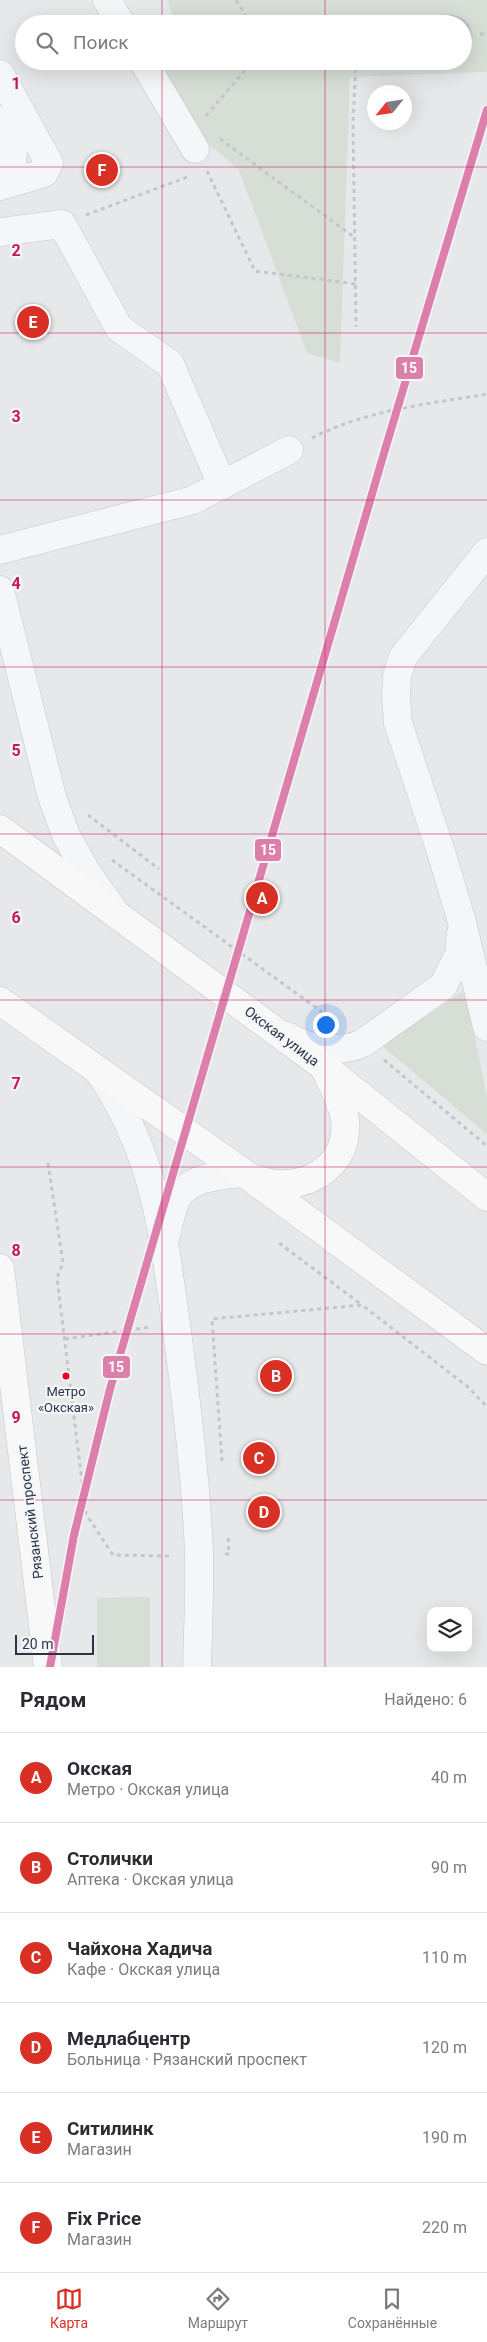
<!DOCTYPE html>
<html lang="ru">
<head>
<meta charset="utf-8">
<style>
	:root { --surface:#fff; --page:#f2f2f3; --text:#2b2b33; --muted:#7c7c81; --line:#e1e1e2; --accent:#d93025 }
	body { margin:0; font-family:Roboto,sans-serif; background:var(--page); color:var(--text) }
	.controls { position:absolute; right:15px; bottom:15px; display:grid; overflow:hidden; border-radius:10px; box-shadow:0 5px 20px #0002 }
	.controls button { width:45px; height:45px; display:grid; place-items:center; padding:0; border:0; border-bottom:1px solid var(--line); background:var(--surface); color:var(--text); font:25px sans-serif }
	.compass { position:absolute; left:367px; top:85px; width:45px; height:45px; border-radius:50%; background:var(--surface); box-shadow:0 5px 20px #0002; rotate:240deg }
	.scale { position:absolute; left:15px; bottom:12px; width:79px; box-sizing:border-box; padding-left:5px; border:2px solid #2b3445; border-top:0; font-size:14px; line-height:18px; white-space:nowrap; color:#2b3445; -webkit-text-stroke:4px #f4f6f9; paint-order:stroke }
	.you { position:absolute; left:325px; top:1024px; width:18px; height:18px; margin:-12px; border:4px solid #fff; border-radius:50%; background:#1a73e8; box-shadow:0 0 0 8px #1a73e833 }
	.badge { display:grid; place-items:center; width:32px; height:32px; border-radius:50%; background:var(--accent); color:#fff; font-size:16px; font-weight:700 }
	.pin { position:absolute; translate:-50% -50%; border:2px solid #fff; box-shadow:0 1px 5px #0006 }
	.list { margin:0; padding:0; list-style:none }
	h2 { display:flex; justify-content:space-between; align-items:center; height:65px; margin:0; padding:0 20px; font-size:21px }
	h2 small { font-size:16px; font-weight:400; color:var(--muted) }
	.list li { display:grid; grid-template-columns:32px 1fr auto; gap:15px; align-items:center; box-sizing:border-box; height:90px; padding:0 20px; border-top:1px solid var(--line) }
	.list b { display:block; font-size:19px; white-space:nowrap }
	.list p { margin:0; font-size:16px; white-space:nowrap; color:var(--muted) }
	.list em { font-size:16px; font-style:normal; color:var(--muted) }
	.icon { flex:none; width:28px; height:28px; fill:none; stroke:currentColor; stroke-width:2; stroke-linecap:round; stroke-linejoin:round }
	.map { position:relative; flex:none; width:487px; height:1667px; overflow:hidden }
	.search { position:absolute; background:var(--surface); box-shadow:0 5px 20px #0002; left:15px; right:15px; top:15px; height:55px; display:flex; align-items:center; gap:12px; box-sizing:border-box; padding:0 18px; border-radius:28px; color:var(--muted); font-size:19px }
	.sheet { height:605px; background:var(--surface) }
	nav { display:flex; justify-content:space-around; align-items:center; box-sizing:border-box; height:70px; border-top:1px solid var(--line); background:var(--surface); font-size:14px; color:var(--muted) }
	nav a { display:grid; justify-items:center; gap:2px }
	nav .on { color:var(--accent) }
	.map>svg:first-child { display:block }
	.green { fill:#d6ded6 }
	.water { fill:#b4c4d5 }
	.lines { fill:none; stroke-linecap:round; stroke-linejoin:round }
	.minor-casing { stroke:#c4c6c8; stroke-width:29 }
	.major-casing { stroke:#c2c5c8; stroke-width:29 }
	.path { stroke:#c5c6ca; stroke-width:3; stroke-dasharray:4 4; stroke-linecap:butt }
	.minor { stroke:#f5f6f7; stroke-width:28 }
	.major { stroke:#f8f8f8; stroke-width:28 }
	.metro-1-casing { stroke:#f4f6f9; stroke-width:11 }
	.metro-1 { stroke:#dc80ab; stroke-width:8 }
	.grid { fill:none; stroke:#c2185b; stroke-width:1; stroke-opacity:0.55 }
	.bus-dot { fill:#e4002b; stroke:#f4f6f9; stroke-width:2 }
	.labels { text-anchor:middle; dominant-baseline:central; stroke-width:4.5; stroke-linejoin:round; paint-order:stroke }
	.bus-label { font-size:13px; fill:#2b3445; stroke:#f4f6f9 }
	.street-label { font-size:14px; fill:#2b3445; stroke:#f4f6f9 }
	.grid-label { font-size:16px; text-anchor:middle; font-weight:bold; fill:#c2185b; stroke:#f4f6f9; stroke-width:4.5; stroke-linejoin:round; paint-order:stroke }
	.line-badge { stroke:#f4f6f9; stroke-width:2 }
	.badge-label { font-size:14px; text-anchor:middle; font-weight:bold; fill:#fff }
</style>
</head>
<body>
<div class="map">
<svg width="487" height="1667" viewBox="0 0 487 1667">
	<rect width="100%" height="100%" fill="#e6e8ea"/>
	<!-- green -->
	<g class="green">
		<path d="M167 0H487V72L350 77 340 363 307 353 239 170 182 121 149 61H463V24H164L173 17Z"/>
		<path d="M462 992 467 1000 487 1097V1134L382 1046Z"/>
		<path d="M150 1597V1667H97V1598Z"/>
	</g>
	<!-- water -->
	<path class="water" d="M453 15C468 18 474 27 471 43L463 52V24H437L445 17Z"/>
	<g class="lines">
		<!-- minor casing -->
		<g class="minor-casing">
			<g id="minor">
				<path d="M107 0 121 24"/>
				<path d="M143 61 195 149"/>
				<path d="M0 74 49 163 44 173 0 186"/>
				<path d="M0 120 13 151 12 164 0 167"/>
				<path d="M0 232 62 224 119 328 170 364 222 485"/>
				<path d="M0 550 193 500 289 450"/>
				<path d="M487 552 403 657 397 676 396 697 398 723 442 855 462 922 487 1027"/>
				<path d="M0 590 52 797 66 835 87 873 112 908"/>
				<path d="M287 1036C310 1050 338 1054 363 1043L443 986 459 954 461 933"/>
				<path d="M98 1070C156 1155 163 1232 177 1331 187 1405 196 1479 199 1553 200 1591 198 1629 197 1667"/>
				<path d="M166 1235C169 1224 171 1211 176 1200 187 1177 220 1175 243 1173"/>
			</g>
		</g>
		<!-- major casing -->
		<g class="major-casing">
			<g id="major">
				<path d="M0 829 323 1066 487 1197"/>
				<path d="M0 1001 248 1176 487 1351"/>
				<path d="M256 1179C301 1197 355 1166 344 1114 340 1099 332 1085 326 1071"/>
				<path d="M0 1268 48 1667"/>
			</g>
		</g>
		<!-- path -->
		<g class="path">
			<path d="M236 0 251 24"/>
			<path d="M427 24C454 0 487 31 463 60"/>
			<path d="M480 34H487"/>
			<path d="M356 61 353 121 356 327"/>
			<path d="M449 61H456"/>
			<path d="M206 116 253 61"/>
			<path d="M220 139 354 237"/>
			<path d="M207 171 255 271 356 284"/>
			<path d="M86 215 190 176"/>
			<path d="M312 438C366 410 428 404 487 394"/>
			<path d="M88 815 159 869"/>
			<path d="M112 860 336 1022"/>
			<path d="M384 1060 487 1146"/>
			<path d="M48 1163 63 1263 57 1278 86 1514 113 1555 173 1556"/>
			<path d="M279 1243 362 1305"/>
			<path d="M65 1339 151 1327"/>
			<path d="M222 1461 212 1319 362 1305 468 1387 487 1407"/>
			<path d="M225 1554H229L228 1537"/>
		</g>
		<!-- minor -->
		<use href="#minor" class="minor"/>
		<!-- major -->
		<use href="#major" class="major"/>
		<!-- metro-1 casing -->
		<g class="metro-1-casing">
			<path id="metro-1" d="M50 1667 74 1535 110 1389 384 453 487 110"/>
		</g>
		<!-- metro-1 -->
		<use href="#metro-1" class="metro-1"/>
	</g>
	<!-- grid -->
	<path class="grid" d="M162 0V24M325 0V24M162 61V1667M325 61V1667M0 167H487M0 333H487M0 500H487M0 667H487M0 834H487M0 1000H487M0 1167H487M0 1334H487M0 1500H487"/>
	<!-- markers -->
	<circle class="bus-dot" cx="66" cy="1376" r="4.5"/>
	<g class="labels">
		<!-- bus labels -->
		<g class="bus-label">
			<text x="66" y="1391">Метро<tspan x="66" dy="16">«Окская»</tspan></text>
		</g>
		<!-- street labels -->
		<g class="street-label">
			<text transform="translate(282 1036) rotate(37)">Окская улица</text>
			<text transform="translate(30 1512) rotate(-97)">Рязанский проспект</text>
		</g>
	</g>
	<g class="grid-label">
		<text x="16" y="89">1</text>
		<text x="16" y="256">2</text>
		<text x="16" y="422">3</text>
		<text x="16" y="589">4</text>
		<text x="16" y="756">5</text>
		<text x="16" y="923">6</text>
		<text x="16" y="1089">7</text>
		<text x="16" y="1256">8</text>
		<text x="16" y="1423">9</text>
	</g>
	<g class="line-badge">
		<rect x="395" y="356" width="29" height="24" rx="5" fill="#dc80ab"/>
		<rect x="254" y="838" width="28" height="24" rx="5" fill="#dc80ab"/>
		<rect x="102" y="1355" width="29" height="24" rx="5" fill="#dc80ab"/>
	</g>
	<g class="badge-label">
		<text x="409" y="373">15</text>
		<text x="268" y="855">15</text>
		<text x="116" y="1372">15</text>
	</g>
</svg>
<div class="controls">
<button><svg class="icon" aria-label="layers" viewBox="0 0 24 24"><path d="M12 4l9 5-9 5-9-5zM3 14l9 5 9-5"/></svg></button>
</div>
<svg class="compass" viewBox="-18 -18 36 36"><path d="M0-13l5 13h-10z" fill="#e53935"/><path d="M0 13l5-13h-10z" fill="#7c7c81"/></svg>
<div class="scale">20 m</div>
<div class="you"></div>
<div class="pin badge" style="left:262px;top:898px">A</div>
<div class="pin badge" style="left:276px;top:1376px">B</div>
<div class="pin badge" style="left:259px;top:1458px">C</div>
<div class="pin badge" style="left:264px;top:1512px">D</div>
<div class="pin badge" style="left:33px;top:322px">E</div>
<div class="pin badge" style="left:102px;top:170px">F</div>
<div class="search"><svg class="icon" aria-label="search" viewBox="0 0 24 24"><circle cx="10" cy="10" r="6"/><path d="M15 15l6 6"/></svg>Поиск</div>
</div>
<section class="sheet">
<h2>Рядом<small>Найдено: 6</small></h2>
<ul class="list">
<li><span class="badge">A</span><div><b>Окская</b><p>Метро · Окская улица</p></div><em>40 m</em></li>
<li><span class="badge">B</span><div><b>Столички</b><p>Аптека · Окская улица</p></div><em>90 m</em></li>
<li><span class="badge">C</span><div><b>Чайхона Хадича</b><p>Кафе · Окская улица</p></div><em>110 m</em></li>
<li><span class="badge">D</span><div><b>Медлабцентр</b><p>Больница · Рязанский проспект</p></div><em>120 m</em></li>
<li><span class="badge">E</span><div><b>Ситилинк</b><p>Магазин</p></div><em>190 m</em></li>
<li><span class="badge">F</span><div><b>Fix Price</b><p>Магазин</p></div><em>220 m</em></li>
</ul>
</section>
<nav>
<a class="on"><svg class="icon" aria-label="map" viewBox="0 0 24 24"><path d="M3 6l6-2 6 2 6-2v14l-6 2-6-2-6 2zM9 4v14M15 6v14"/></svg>Карта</a>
<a><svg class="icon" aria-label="directions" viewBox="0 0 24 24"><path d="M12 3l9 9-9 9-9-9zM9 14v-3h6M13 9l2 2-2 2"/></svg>Маршрут</a>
<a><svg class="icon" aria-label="saved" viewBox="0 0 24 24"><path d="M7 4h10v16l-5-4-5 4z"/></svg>Сохранённые</a>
</nav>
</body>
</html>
